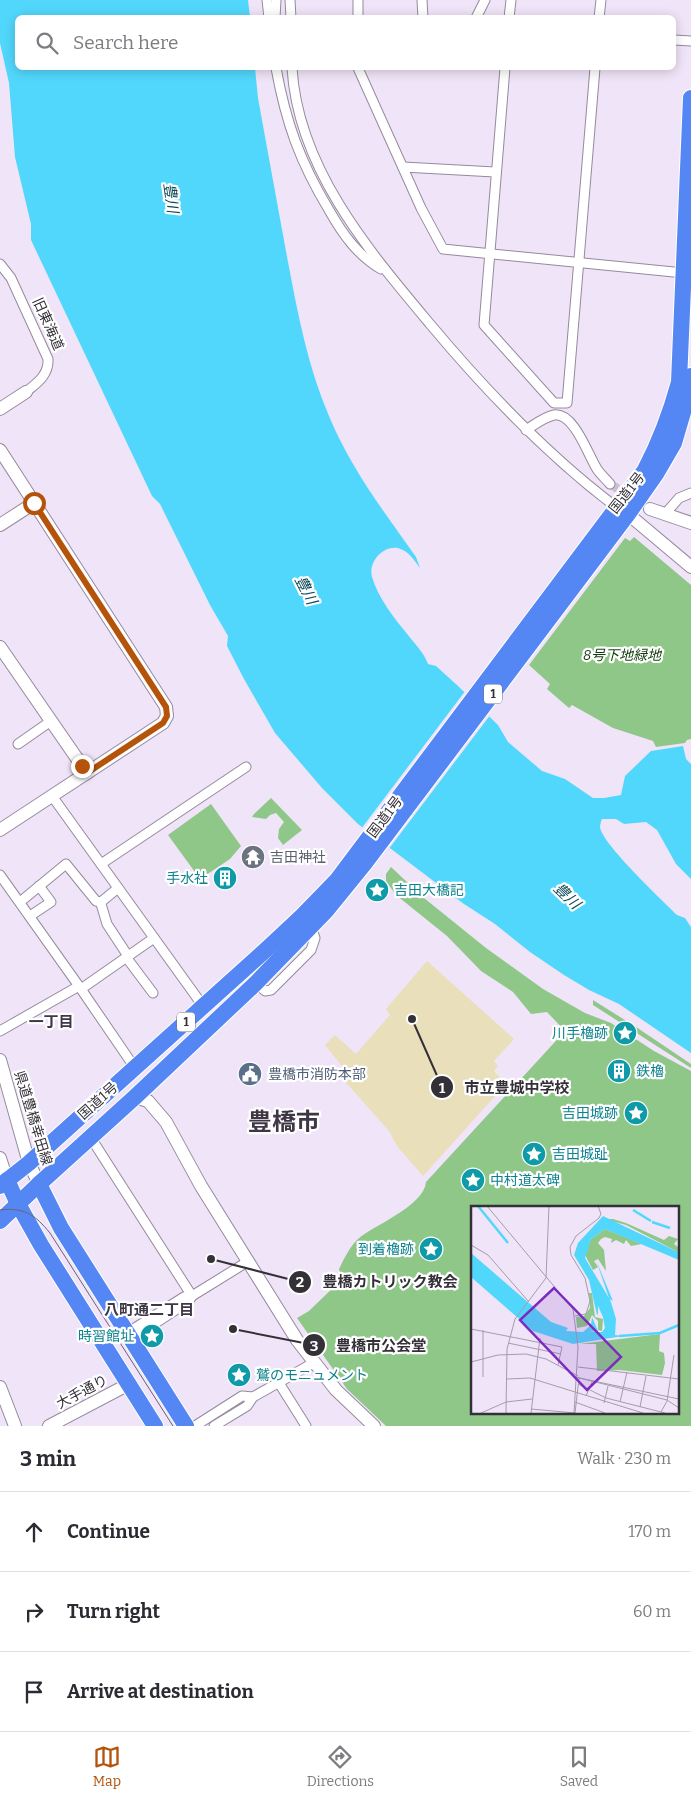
<!DOCTYPE html>
<html lang="en">
<head>
<meta charset="utf-8">
<style>
	:root { --surface:#fff; --page:#f2f2f3; --text:#2b2b33; --muted:#7c7c81; --line:#e1e1e2; --accent:#b45309 }
	body { margin:0; font-family:Bitter,"Noto Sans JP",serif; background:var(--page); color:var(--text) }
	.stop { position:absolute; width:15px; height:15px; margin:-11px; border:4px solid #b45309; border-radius:50%; background:#fff }
	.stop.end { background:#b45309; border-color:#fff; box-shadow:0 1px 5px #0008 }
	.list { margin:0; padding:0; list-style:none }
	h2 { display:flex; justify-content:space-between; align-items:center; height:65px; margin:0; padding:0 20px; font-size:21px }
	h2 small { font-size:16px; font-weight:400; color:var(--muted) }
	.list li { display:grid; grid-template-columns:32px 1fr auto; gap:15px; align-items:center; box-sizing:border-box; height:80px; padding:0 20px; border-top:1px solid var(--line) }
	.list b { display:block; font-size:19px; white-space:nowrap }
	.list em { font-size:16px; font-style:normal; color:var(--muted) }
	.icon { flex:none; width:28px; height:28px; fill:none; stroke:currentColor; stroke-width:2; stroke-linecap:round; stroke-linejoin:round }
	.map { position:relative; flex:none; width:691px; height:1426px; overflow:hidden }
	.search { position:absolute; background:var(--surface); box-shadow:0 2px 12px #0003; left:15px; right:15px; top:15px; height:55px; display:flex; align-items:center; gap:12px; box-sizing:border-box; padding:0 18px; border-radius:8px; color:var(--muted); font-size:19px }
	.sheet { height:305px; background:var(--surface) }
	nav { display:flex; justify-content:space-around; align-items:center; box-sizing:border-box; height:70px; border-top:1px solid var(--line); background:var(--surface); font-size:14px; color:var(--muted) }
	nav a { display:grid; justify-items:center; gap:2px }
	nav .on { color:var(--accent) }
	.map>svg:first-child { display:block }
	.green { fill:#8fc788; fill-rule:evenodd }
	.sand { fill:#e9dfba }
	.water { fill:#52d7fc }
	.pier { fill:#f0e4f8 }
	.lines { fill:none; stroke-linecap:round; stroke-linejoin:round }
	.street-tunnel { stroke:#cac0d2; stroke-width:9; stroke-dasharray:9 4.5; stroke-linecap:butt }
	.street-casing { stroke:#958a9d; stroke-width:11 }
	.secondary-casing { stroke:#958a9d; stroke-width:14 }
	.highway-casing { stroke:#fff; stroke-width:18 }
	.street { stroke:#fff; stroke-width:9 }
	.secondary { stroke:#fff; stroke-width:12 }
	.highway { stroke:#5587f4; stroke-width:16 }
	.tram { stroke:#6a646f; stroke-width:1 }
	.route { stroke:#b45309; stroke-width:6 }
	.labels { text-anchor:middle; dominant-baseline:central; stroke-width:4.5; stroke-linejoin:round; paint-order:stroke }
	.shield { fill:#fff; stroke:#716e74; stroke-width:1 }
	.shield-label { font-size:12px; font-weight:bold; fill:#343038 }
	.street-label { font-size:14px; fill:#343038; stroke:#fff }
	.park-label { font-size:14px; font-style:italic; fill:#113f0c; stroke:#fff }
	.worship-label { font-size:14px; fill:#5b616d; stroke:#fff; text-anchor:start }
	.culture-label { font-size:14px; fill:#0d838f; stroke:#fff; text-anchor:end }
	.service-label { font-size:14px; fill:#4e5e75; stroke:#fff; text-anchor:start }
	.water-label { font-size:15px; font-style:italic; fill:#0c4756; stroke:#fff }
	.neighbourhood-label { font-size:15px; font-weight:bold; fill:#3f3646; stroke:#fff }
	.town-label { font-size:24px; font-weight:bold; fill:#3f3646; stroke:#fff }
	.inset-river { fill:none; stroke:#52d7fc; stroke-width:2.5 }
	.inset-road { fill:none; stroke:#a59cab; stroke-width:1 }
	.view { fill:#7b2cbf; fill-opacity:0.15; stroke:#7b2cbf; stroke-width:2.5 }
	.inset-edge { fill:none; stroke:#343038; stroke-width:2.5 }
	.leader { fill:none; stroke:#343038; stroke-width:2 }
	.callout-dot { fill:#343038; stroke:#fff; stroke-width:2 }
	.mark-label { font-size:15px; text-anchor:middle; font-weight:bold; fill:#fff }
	.callout-label { font-size:15px; text-anchor:middle; font-weight:bold; fill:#343038; stroke:#fff; stroke-width:4.5; stroke-linejoin:round; paint-order:stroke }
</style>
</head>
<body>
<div class="map">
<svg width="691" height="1426" viewBox="0 0 691 1426">
	<rect width="100%" height="100%" fill="#f0e4f8"/>
	<!-- green -->
	<g class="green">
		<path d="M634 537 691 585V739L687 740 685 743 656 747 653 741 613 728 572 705 569 708 547 689 550 684 529 665 625 538 630 541Z"/>
		<path d="M271 798 302 830 283 845 278 838 279 829 284 822 276 813 270 815 266 819 252 817 254 814Z"/>
		<path d="M211 804 241 846 230 859 200 879 168 835Z"/>
		<path d="M391 867 424 898 486 948 543 989 585 1013 611 1023 654 1051 691 1071V1426H386L347 1389 297 1318 309 1311 342 1279 339 1269C344 1259 350 1246 358 1239 374 1225 424 1206 426 1182L565 1031 547 1012 531 1014 513 992 481 971 447 936 396 895 386 881V874ZM677 1207V1412H472V1207Z"/>
		<path d="M593 1000 636 1027 691 1064V1068L593 1005Z"/>
	</g>
	<!-- sand -->
	<path class="sand" d="M427 961 514 1039 494 1061 498 1066 494 1071 506 1084 423 1176 397 1146 389 1131 343 1079 345 1070 325 1045 335 1035 356 1054 390 1015 386 1009Z"/>
	<!-- water -->
	<path class="water" d="M0 0H248L250 17 18 18V68H255L258 98C268 153 278 208 288 262 298 315 308 367 329 416 350 467 384 512 416 557L420 568C414 560 409 551 398 548 383 545 368 562 372 577 378 598 395 619 408 635 415 644 424 653 428 664L436 666 458 686 498 725 508 742 542 771 565 779 593 798H604L621 795 625 776 651 751 683 746 686 759 691 764V879L676 864 657 830 646 822 624 824 616 819H602C601 821 600 825 600 827 602 844 662 900 677 915L685 918 691 927V1053L619 1004 589 990 564 975 530 952 495 924 464 904 358 824 322 788 275 733 244 679 227 646 228 636 210 605 160 504 152 496 31 240V224L15 157 9 83 0 43Z"/>
	<!-- pier -->
	<path class="pier" d="M466 690 491 714 388 850 361 829Z"/>
	<g class="lines">
		<!-- street-tunnel -->
		<path class="street-tunnel" d="M610 484 629 496"/>
		<!-- street casing -->
		<g class="street-casing">
			<g id="street">
				<path d="M267 0 269 18"/>
				<path d="M290 0 291 18"/>
				<path d="M422 0 423 18"/>
				<path d="M275 18 276 0"/>
				<path d="M358 18V0"/>
				<path d="M476 18 485 0"/>
				<path d="M509 18 511 0"/>
				<path d="M599 18 601 0"/>
				<path d="M674 40 691 41"/>
				<path d="M276 68C286 123 300 162 329 210 342 233 357 255 381 269"/>
				<path d="M292 68C298 168 368 250 430 324 486 391 546 454 616 507"/>
				<path d="M358 68 421 208 443 249 684 273"/>
				<path d="M505 68 484 325 554 403H567L595 68"/>
				<path d="M403 167 495 172"/>
				<path d="M0 264 11 278 48 359C49 375 37 383 26 392"/>
				<path d="M526 430C534 425 544 417 554 415 574 412 588 455 597 469 601 475 606 479 610 484"/>
				<path d="M665 514 679 498 691 493"/>
				<path d="M18 744 51 721"/>
				<path d="M52 796 203 1006"/>
				<path d="M101 864 246 767"/>
				<path d="M0 875 81 989 135 1068"/>
				<path d="M118 888 101 902V904L107 924 128 956"/>
				<path d="M20 902 66 864 96 901 101 902"/>
				<path d="M30 916 51 902 39 886"/>
				<path d="M126 957 153 993"/>
				<path d="M256 983 265 991 271 990 311 950 315 938 311 927"/>
				<path d="M81 989 154 938"/>
				<path d="M0 1031 79 986"/>
				<path d="M91 1138 192 1296"/>
				<path d="M127 1333 184 1297 192 1296 247 1262"/>
				<path d="M131 1339 188 1302 192 1296"/>
				<path d="M279 1383 306 1426"/>
				<path d="M195 1426 242 1396 253 1397"/>
				<path d="M214 1426 247 1406 253 1397 315 1362"/>
			</g>
		</g>
		<!-- secondary casing -->
		<g class="secondary-casing">
			<g id="secondary">
				<path d="M0 409 26 392"/>
				<path d="M0 450 166 707 167 716 163 723 0 830"/>
				<path d="M650 509 691 523"/>
				<path d="M628 514 691 567"/>
				<path d="M0 525 34 503"/>
				<path d="M0 647 87 773"/>
				<path d="M0 1060 29 1163 39 1184"/>
				<path d="M135 1097 148 1101 166 1122 201 1186 297 1340 336 1390 374 1426"/>
				<path d="M0 1158 7 1180"/>
				<path d="M0 1387 15 1426"/>
				<path d="M49 1426 129 1384"/>
			</g>
		</g>
		<!-- highway casing -->
		<g class="highway-casing">
			<g id="highway">
				<path d="M7 1180 18 1204 41 1245 155 1426"/>
				<path d="M39 1184 61 1228 186 1426"/>
				<path d="M0 1186 29 1163 269 947 302 916 337 880 645 470C661 439 670 415 679 382L691 98"/>
				<path d="M0 1221 39 1184 135 1097 256 983 326 911 365 863 628 514 656 474 674 443 684 409 691 376"/>
			</g>
		</g>
		<!-- street -->
		<use href="#street" class="street"/>
		<!-- secondary -->
		<use href="#secondary" class="secondary"/>
		<!-- highway -->
		<use href="#highway" class="highway"/>
		<!-- tram -->
		<path class="tram" d="M0 1210C25 1207 35 1215 50 1233L173 1426"/>
	</g>
	<g class="lines">
		<!-- route -->
		<path class="route" d="M34 503 166 707 167 716 163 723 87 773 82 766"/>
	</g>
	<!-- icons -->
	<defs>
		<g id="temple-disc" transform="scale(1.25)"><circle r="9.5" fill="#6b7280" stroke="#fff"/><path d="M0-6L5-2H3V0L6.5 2.5H4V6H1.5V3h-3V6H-4V2.5H-6.5L-3 0V-2H-5Z" fill="#fff"/></g>
		<g id="building-disc" transform="scale(1.25)"><circle r="9.5" fill="#0f9aa8" stroke="#fff"/><path d="M-4-6H4V6H1V3H-1V6H-4ZM-2.5-4.3h1.7v1.8h-1.7ZM.8-4.3h1.7v1.8H.8ZM-2.5-1h1.7V.8h-1.7ZM.8-1h1.7V.8H.8Z" fill="#fff"/></g>
		<g id="sight-disc" transform="scale(1.25)"><circle r="9.5" fill="#0f9aa8" stroke="#fff"/><path d="M0-6L1.8-2.2L6-1.7L2.9 1.2L3.7 5.4L0 3.3L-3.7 5.4L-2.9 1.2L-6-1.7L-1.8-2.2Z" fill="#fff"/></g>
		<g id="civic-disc" transform="scale(1.25)"><circle r="9.5" fill="#5c6f8a" stroke="#fff"/><path d="M-.6-6.5H3V-4.5H.6V-3L4-1V1h2V6H-6V1h2V-1L-.6-3ZM-1.2 2.5V6h2.4V2.5Z" fill="#fff"/></g>
	</defs>
	<g fill-rule="evenodd">
		<use href="#temple-disc" x="253" y="857"/>
		<use href="#building-disc" x="225" y="878"/>
		<use href="#sight-disc" x="377" y="890"/>
		<use href="#sight-disc" x="625" y="1033"/>
		<use href="#building-disc" x="619" y="1071"/>
		<use href="#civic-disc" x="250" y="1074"/>
		<use href="#sight-disc" x="636" y="1113"/>
		<use href="#sight-disc" x="534" y="1154"/>
		<use href="#sight-disc" x="473" y="1180"/>
		<use href="#sight-disc" x="431" y="1249"/>
		<use href="#sight-disc" x="152" y="1336"/>
		<use href="#sight-disc" x="239" y="1375"/>
	</g>
	<g class="labels">
		<!-- shield labels -->
		<g class="shield">
			<rect x="484" y="684.5" width="18" height="19" rx="4"/>
			<rect x="177" y="1012.5" width="18" height="19" rx="4"/>
		</g>
		<g class="shield-label">
			<text x="493" y="694">1</text>
			<text x="186" y="1022">1</text>
		</g>
		<!-- street labels -->
		<g class="street-label">
			<text transform="translate(48 324) rotate(66)">旧東海道</text>
			<text transform="translate(627 493) rotate(-52)">国道1号</text>
			<text transform="translate(385 817) rotate(-53)">国道1号</text>
			<text transform="translate(98 1101) rotate(-42)">国道1号</text>
			<text transform="translate(33 1118) rotate(73)">県道豊橋幸田線</text>
			<text transform="translate(82 1392) rotate(-28)">大手通り</text>
		</g>
		<!-- park labels -->
		<g class="park-label">
			<text x="622" y="655">8号下地緑地</text>
		</g>
		<!-- worship labels -->
		<g class="worship-label">
			<text x="270" y="857">吉田神社</text>
		</g>
		<!-- culture labels -->
		<g class="culture-label">
			<text x="208" y="878">手水社</text>
			<text x="394" y="890" text-anchor="start">吉田大橋記</text>
			<text x="608" y="1033">川手櫓跡</text>
			<text x="636" y="1071" text-anchor="start">鉄櫓</text>
			<text x="618" y="1113">吉田城跡</text>
			<text x="552" y="1154" text-anchor="start">吉田城趾</text>
			<text x="490" y="1180" text-anchor="start">中村道太碑</text>
			<text x="414" y="1249">到着櫓跡</text>
			<text x="134" y="1336">時習館址</text>
			<text x="256" y="1375" text-anchor="start">鷲のモニュメント</text>
		</g>
		<!-- service labels -->
		<g class="service-label">
			<text x="268" y="1074">豊橋市消防本部</text>
		</g>
		<!-- water labels -->
		<g class="water-label">
			<text transform="translate(171 198) rotate(82)">豊川</text>
			<text transform="translate(306 590) rotate(63)">豊川</text>
			<text transform="translate(567 896) rotate(44)">豊川</text>
		</g>
		<!-- neighbourhood labels -->
		<g class="neighbourhood-label">
			<text x="51" y="1022">一丁目</text>
			<text x="149" y="1310">八町通二丁目</text>
		</g>
		<!-- town labels -->
		<g class="town-label">
			<text x="284" y="1122">豊橋市</text>
		</g>
	</g>
	<!-- overview -->
	<g transform="translate(471 1206)">
		<rect width="208" height="208" fill="#f0e4f8"/>
		<path d="M133 13H142L155 17 193 34 198 30 207 33 203 38 207 41V46L155 19ZM134 23 171 38 160 40 155 34 153 38 145 34 140 37 141 33 134 31 130 33 127 37 133 44 135 65 127 53 123 55 127 61 122 64 114 49 120 33ZM118 87H121L124 111 132 113 131 125 127 124V115L121 109 116 120 106 122 105 111 113 110 119 102ZM189 128 188 145 193 147 194 157 191 169 149 164 126 165 125 138H109Z" fill="#8fc788"/>
		<path d="M132 10 207 46 208 54 134 23 120 33 114 52 138 92 125 54 142 95 139 93 145 113 144 129 152 130 102 138 62 125 0 71V47L80 116 97 122 95 125 112 126 120 119 121 111 127 125 117 126H131L134 122 132 111 127 100V108L126 109 118 74 103 49 107 37Z" fill="#52d7fc"/>
		<path class="inset-river" d="M7 0 37 37M162 4 180 15M181 16 199 22M148 130 189 127 208 119"/>
		<path class="inset-road" d="M16 0 102 103 107 141 103 207M0 39 17 49 58 96M104 110 115 108 119 95 114 72 100 49 99 41 105 30 128 12 130 8 127 0M0 123 91 141 87 159M12 124V171M37 137 90 148M0 156 27 149 55 148 75 153 107 170M107 161 208 173M105 171 196 194 208 202M36 173 59 172 172 207M107 178 135 192 194 207M115 190 121 176M35 196 61 193M104 196 134 207M149 196 156 166M133 197 137 180M169 201 175 170M60 203 104 207M190 206 196 195 203 149M10 207 35 196M35 207 36 143 44 113 75 72 78 0M60 207 69 132M104 207 108 172 208 193"/>
		<path class="view" d="M83 82 150 151 116 184 49 114Z"/>
		<rect width="208" height="208" class="inset-edge"/>
	</g>
	<!-- callouts -->
	<path class="leader" d="M412 1019L442 1087M211 1259L300 1282M233 1329L314 1345"/>
	<g class="callout-dot">
		<circle cx="412" cy="1019" r="5"/>
		<circle cx="211" cy="1259" r="5"/>
		<circle cx="233" cy="1329" r="5"/>
		<circle cx="442" cy="1087" r="12"/>
		<circle cx="300" cy="1282" r="12"/>
		<circle cx="314" cy="1345" r="12"/>
	</g>
	<g class="mark-label">
		<text x="442" y="1093">1</text>
		<text x="300" y="1287">2</text>
		<text x="314" y="1351">3</text>
	</g>
	<g class="callout-label">
		<text x="517" y="1093">市立豊城中学校</text>
		<text x="390" y="1287">豊橋カトリック教会</text>
		<text x="381" y="1351">豊橋市公会堂</text>
	</g>
</svg>
<div class="stop" style="left:34px;top:503px"></div>
<div class="stop end" style="left:82px;top:766px"></div>
<div class="search"><svg class="icon" aria-label="search" viewBox="0 0 24 24"><circle cx="10" cy="10" r="6"/><path d="M15 15l6 6"/></svg>Search here</div>
</div>
<section class="sheet">
<h2>3 min<small>Walk · 230 m</small></h2>
<ul class="list">
<li><svg class="icon" aria-label="ahead" viewBox="0 0 24 24"><path d="M12 20V5M6 11l6-6 6 6"/></svg><div><b>Continue</b></div><em>170 m</em></li>
<li><svg class="icon" aria-label="right" viewBox="0 0 24 24"><path d="M7 20v-9h11M14 6l5 5-5 5"/></svg><div><b>Turn right</b></div><em>60 m</em></li>
<li><svg class="icon" aria-label="arrive" viewBox="0 0 24 24"><path d="M6 21V4h12l-3 4 3 4H6"/></svg><div><b>Arrive at destination</b></div></li>
</ul>
</section>
<nav>
<a class="on"><svg class="icon" aria-label="map" viewBox="0 0 24 24"><path d="M3 6l6-2 6 2 6-2v14l-6 2-6-2-6 2zM9 4v14M15 6v14"/></svg>Map</a>
<a><svg class="icon" aria-label="directions" viewBox="0 0 24 24"><path d="M12 3l9 9-9 9-9-9zM9 14v-3h6M13 9l2 2-2 2"/></svg>Directions</a>
<a><svg class="icon" aria-label="saved" viewBox="0 0 24 24"><path d="M7 4h10v16l-5-4-5 4z"/></svg>Saved</a>
</nav>
</body>
</html>
